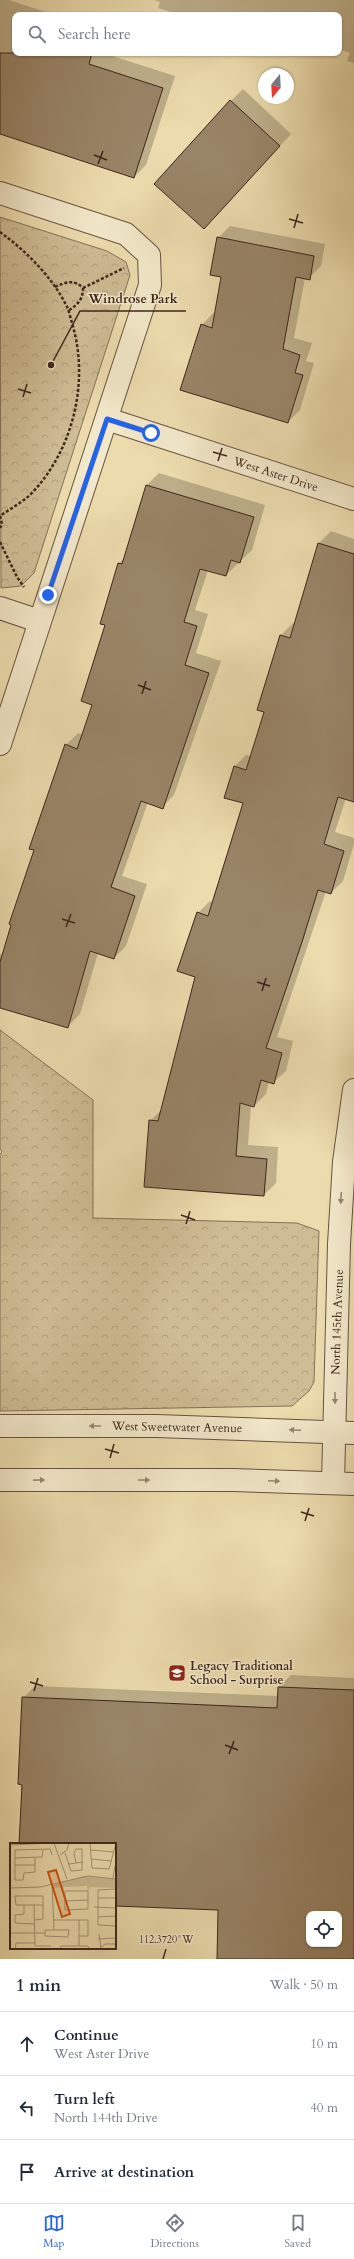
<!DOCTYPE html>
<html lang="en">
<head>
<meta charset="utf-8">
<style>
	:root { --surface:#fff; --page:#f2f2f3; --text:#1f2937; --muted:#747a83; --line:#e0e1e3; --accent:#2563eb }
	body { margin:0; font-family:Cardo,serif; background:var(--page); color:var(--text) }
	.controls { position:absolute; right:12px; bottom:12px; display:grid; overflow:hidden; border-radius:8px; box-shadow:0 1px 3px #0004 }
	.controls button { width:36px; height:36px; display:grid; place-items:center; padding:0; border:0; border-bottom:1px solid var(--line); background:var(--surface); color:var(--text); font:20px sans-serif }
	.compass { position:absolute; left:258px; top:68px; width:36px; height:36px; border-radius:50%; background:var(--surface); box-shadow:0 1px 3px #0004; rotate:198deg }
	.stop { position:absolute; width:12px; height:12px; margin:-9px; border:3px solid #2563eb; border-radius:50%; background:#fff }
	.stop.end { background:#2563eb; border-color:#fff; box-shadow:0 1px 4px #0008 }
	.list { margin:0; padding:0; list-style:none }
	h2 { display:flex; justify-content:space-between; align-items:center; height:52px; margin:0; padding:0 16px; font-size:17px }
	h2 small { font-size:13px; font-weight:400; color:var(--muted) }
	.list li { display:grid; grid-template-columns:26px 1fr auto; gap:12px; align-items:center; box-sizing:border-box; height:64px; padding:0 16px; border-top:1px solid var(--line) }
	.list b { display:block; font-size:15px; white-space:nowrap }
	.list p { margin:0; font-size:13px; white-space:nowrap; color:var(--muted) }
	.list em { font-size:13px; font-style:normal; color:var(--muted) }
	.icon { flex:none; width:22px; height:22px; fill:none; stroke:currentColor; stroke-width:2; stroke-linecap:round; stroke-linejoin:round }
	.map { position:relative; flex:none; width:354px; height:1959px; overflow:hidden }
	.search { position:absolute; background:var(--surface); box-shadow:0 1px 3px #0004; left:12px; right:12px; top:12px; height:44px; display:flex; align-items:center; gap:10px; box-sizing:border-box; padding:0 14px; border-radius:8px; color:var(--muted); font-size:15px }
	.sheet { height:244px; background:var(--surface) }
	nav { display:flex; justify-content:space-around; align-items:center; box-sizing:border-box; height:56px; border-top:1px solid var(--line); background:var(--surface); font-size:11px; color:var(--muted) }
	nav a { display:grid; justify-items:center; gap:2px }
	nav .on { color:var(--accent) }
	.map>svg:first-child { display:block }
	.park { fill:url(#park-crowns); stroke:#867158 }
	.shadow { fill:#0003; fill-rule:evenodd }
	.building { fill:#988467; stroke:#3e261c; fill-rule:evenodd }
	.lines { fill:none; stroke-linecap:round; stroke-linejoin:round }
	.minor-casing { stroke:#695340; stroke-width:24 }
	.tertiary-casing { stroke:#695340; stroke-width:24 }
	.path { stroke:#3e261c; stroke-width:2.5; stroke-dasharray:3 2; stroke-linecap:butt }
	.minor { stroke:#f2e8ca; stroke-width:22 }
	.tertiary { stroke:#f2e8ca; stroke-width:22 }
	.oneway { fill:#988773 }
	.route { stroke:#2563eb; stroke-width:5 }
	.ticks { fill:none; stroke:#3e261c; stroke-width:1.5 }
	.labels { text-anchor:middle; dominant-baseline:central; stroke-width:3; stroke-linejoin:round; paint-order:stroke }
	.street-label { font-size:12px; fill:#3e261c; stroke:#f2e8ca }
	.poi-label { font-size:12px; font-weight:bold; fill:#3e261c; stroke:#f2e8ca; text-anchor:start }
	.inset-road { fill:none; stroke:#a69373; stroke-width:1 }
	.view { fill:#ce510e; fill-opacity:0.15; stroke:#ce510e; stroke-width:2 }
	.inset-edge { fill:none; stroke:#3e261c; stroke-width:2 }
	.ticks-label { font-size:10px; text-anchor:middle; fill:#3e261c; stroke:#f2e8ca; stroke-width:3; stroke-linejoin:round; paint-order:stroke }
	.leader { fill:none; stroke:#3e261c; stroke-width:1.5 }
	.callout-dot { fill:#3e261c; stroke:#f2e8ca; stroke-width:1.5 }
	.callout-label { font-size:13px; text-anchor:middle; font-weight:bold; fill:#3e261c; stroke:#f2e8ca; stroke-width:3; stroke-linejoin:round; paint-order:stroke }
</style>
</head>
<body>
<div class="map">
<svg width="354" height="1959" viewBox="0 0 354 1959">
	<defs>
		<pattern id="park-crowns" width="20" height="18" patternUnits="userSpaceOnUse"><rect width="20" height="18" fill="#cebc94"/><path d="M2 6a3 3 0 1 1 6 0M12 15a3 3 0 1 1 6 0" fill="none" stroke="#b2a17f"/></pattern>
	</defs>
	<rect width="100%" height="100%" fill="#ebdbad"/>
	<filter id="stains"><feTurbulence type="fractalNoise" baseFrequency=".005" numOctaves="4"/><feColorMatrix values="0 0 0 0 .2 0 0 0 0 .09 0 0 0 0 .02 0 0 0 .5 -.17"/></filter>
	<radialGradient id="worn" r=".72"><stop offset=".6" stop-color="#630" stop-opacity="0"/><stop offset="1" stop-color="#630" stop-opacity=".3"/></radialGradient>
	<!-- park -->
	<g class="park">
		<path d="M0 217 107 251 126 262 130 275 34 573 21 586 1 588Z"/>
		<path d="M0 1030 93 1100V1218L297 1223 319 1231 314 1382 309 1391 292 1406 0 1411V1154L2 1152 0 1148Z"/>
	</g>
	<!-- shadow -->
	<g class="shadow">
		<path d="M0 0H9L55 15H15V53H103L175 76 146 165 134 177 0 132Z"/>
		<path d="M154 0H354V63L347 61 350 53 339 49V15H180L158 8 160 2Z"/>
		<path d="M243 89 291 134 216 216 231 101Z"/>
		<path d="M230 226 325 244 321 266 309 278H305L294 338 312 343 306 361 314 363 300 410 288 422 202 325 213 313H216L222 276 218 238Z"/>
		<path d="M159 473 265 505 252 550 226 575 208 570 195 610 208 614 196 653 221 661 174 795 162 807 148 802 122 876 147 884 126 946 114 958 98 953 80 1014 68 1026 0 1007V954L3 955 66 745 78 733 83 735 93 704 107 625 101 623 119 563 125 558 147 485Z"/>
		<path d="M331 531 354 539V796L346 798 335 832 354 838V844L343 881 331 893 326 891 277 1037 293 1041 286 1071 274 1082 269 1081 266 1094 254 1106 251 1105 248 1145 278 1147 276 1183 264 1195 150 1121 163 1108 196 976 198 913 210 901 214 902 244 803 234 767 246 755 251 756 265 712 258 709 281 635 293 623 295 624 319 543Z"/>
		<path d="M291 1675 354 1678V1959H218L219 1910 115 1905V1844H20L23 1698 35 1686 279 1696V1687ZM309 1914H339V1944H309Z"/>
	</g>
	<!-- building -->
	<g class="building">
		<path d="M0 53H92L89 64 163 88 134 178 0 134Z"/>
		<path d="M230 100 280 146 204 229 154 184Z"/>
		<path d="M217 237 314 256 310 280 296 277 283 349 300 355 295 373 303 375 288 423 180 390 201 324 212 328 221 277 210 275Z"/>
		<path d="M146 485 254 517 240 563 231 560 226 576 200 569 184 622 197 626 185 665 209 673 163 809 141 801 111 887 135 896 114 959 90 951 68 1028 0 1008V962L11 925 9 924 34 850 29 849 51 785 65 744 77 749 92 705 81 701 105 625 100 624 118 563 122 564Z"/>
		<path d="M318 543 354 554V802L338 797 324 844 344 851 331 894 318 890 302 942 266 1048 282 1053 274 1084 261 1080 254 1107 240 1103 236 1156 267 1159 264 1196 144 1187 149 1120 158 1121 195 977 177 971 197 912 208 916 243 803 224 798 234 766 246 770 264 712 257 710 280 635 290 638Z"/>
		<path d="M278 1687 354 1690V1959H217L218 1910 115 1906V1844H19L22 1785 18 1784 22 1697 277 1708ZM309 1914H339V1944H309Z"/>
	</g>
	<g class="lines">
		<!-- minor casing -->
		<g class="minor-casing">
			<g id="minor">
				<path d="M0 193 126 234 149 255 150 285 0 744"/>
				<path d="M107 419 354 499"/>
				<path d="M0 608 39 621"/>
				<path d="M333 1483 339 1244 344 1162 354 1090"/>
			</g>
		</g>
		<!-- tertiary casing -->
		<g class="tertiary-casing">
			<g id="tertiary">
				<path d="M0 1426H157L354 1433"/>
				<path d="M0 1480H233L354 1484"/>
			</g>
		</g>
		<!-- path -->
		<g class="path">
			<path d="M0 232C25 250 51 276 65 303 69 309 70 317 72 323 90 382 73 451 30 495 21 503 10 509 0 516"/>
			<path d="M55 287C66 282 74 279 83 288 83 300 77 305 68 311"/>
			<path d="M83 288 124 268"/>
			<path d="M0 516 2 524 0 528"/>
			<path d="M0 542 17 577 24 587"/>
		</g>
		<!-- minor -->
		<use href="#minor" class="minor"/>
		<!-- tertiary -->
		<use href="#tertiary" class="tertiary"/>
	</g>
	<!-- one-way arrows -->
	<defs><path id="oneway-solid" d="M-6-.8H1V-3.2L6.5 0L1 3.2V.8H-6Z"/></defs>
	<g class="oneway">
		<use href="#oneway-solid" transform="translate(341 1198) rotate(93)"/>
		<use href="#oneway-solid" transform="translate(335 1398) rotate(90)"/>
		<use href="#oneway-solid" transform="translate(95 1426) rotate(180)"/>
		<use href="#oneway-solid" transform="translate(295 1430) rotate(-178)"/>
		<use href="#oneway-solid" transform="translate(39 1480) rotate(-1)"/>
		<use href="#oneway-solid" transform="translate(144 1480)"/>
		<use href="#oneway-solid" transform="translate(274 1481) rotate(2)"/>
	</g>
	<g class="lines">
		<!-- route -->
		<path class="route" d="M48 595 107 419 151 433"/>
	</g>
	<!-- ticks -->
	<path class="ticks" d="M94 155 107 160M98 164 103 151M289 219 303 223M294 228 298 214M18 389 31 393M23 397 27 384M213 452 227 456M218 461 222 448M138 685 151 690M142 694 146 681M62 919 75 923M66 927 71 914M257 982 270 986M262 991 266 978M181 1215 195 1220M186 1224 190 1211M105 1449 119 1453M110 1458 114 1444M301 1512 314 1516M305 1521 309 1508M30 1682 43 1686M34 1691 38 1678M225 1745 238 1750M229 1754 234 1741M163 1959 166 1949"/>
	<!-- icons -->
	<defs>
		<g id="school-square" transform="scale(0.9)"><rect x="-9" y="-9" width="18" height="18" rx="4" fill="#8f2418" stroke="#f2e8ca"/><path d="M0-5L7-2L0 1L-7-2ZM-4 1L0 2.5L4 1V4Q0 6-4 4Z" fill="#fff"/></g>
	</defs>
	<g fill-rule="evenodd">
		<use href="#school-square" x="177" y="1673"/>
	</g>
	<g class="labels">
		<!-- street labels -->
		<g class="street-label">
			<text transform="translate(276 474) rotate(18)">West Aster Drive</text>
			<text transform="translate(337 1322) rotate(-88)">North 145th Avenue</text>
			<text transform="translate(177 1427) rotate(1)">West Sweetwater Avenue</text>
		</g>
		<!-- poi labels -->
		<g class="poi-label">
			<text x="190" y="1666">Legacy Traditional<tspan x="190" dy="14">School - Surprise</tspan></text>
		</g>
	</g>
	<!-- overview -->
	<g transform="translate(10 1843)">
		<rect width="106" height="106" fill="#ebdbad"/>
		<path d="M73 33 106 36V45L80 44 78 48 77 43 54 44V48L49 44 44 46 43 42Z" fill="#cebc94"/>
		<path class="inset-road" d="M44 0 57 36M80 0 82 25 99 26 106 0M0 2 41 0M81 7 104 9M55 10 61 28 72 27V6H66L64 10 66 20M50 12 57 7 59 0M5 15 32 14 33 7M25 15V29L14 30 13 37H5V7L40 6 42 12M81 16 102 18M59 21 73 19M5 22H25M103 35 105 23M42 41 44 87M0 45 30 44 78 33 106 36M106 46 88 47V82L106 83M55 48H78V66L55 67ZM88 55H106M55 58 78 57M14 62V71L5 72V80L25 81M24 62 25 103H41M84 64 106 65M88 74 106 73M25 77 33 76V53H5L6 62H33M43 77H78V93H69M69 77V103M59 87 58 94 35 93V87ZM0 90H35M89 91 91 105M88 96 106 95M5 106 6 100H25M50 106 51 103H78L79 106M89 106 95 101H106"/>
		<path class="view" d="M46 27 60 71 52 74 38 29Z"/>
		<rect width="106" height="106" class="inset-edge"/>
	</g>
	<g class="ticks-label">
		<text x="166" y="1943">112.3720°W</text>
	</g>
	<!-- callouts -->
	<path class="leader" d="M51 365L80 311H186"/>
	<circle class="callout-dot" cx="51" cy="365" r="4"/>
	<g class="callout-label">
		<text x="133" y="303">Windrose Park</text>
	</g>
	<rect width="100%" height="100%" filter="url(#stains)"/>
	<rect width="100%" height="100%" fill="url(#worn)"/>
</svg>
<div class="controls">
<button><svg class="icon" aria-label="locate" viewBox="0 0 24 24"><circle cx="12" cy="12" r="6"/><path d="M12 2v4M12 18v4M2 12h4M18 12h4"/></svg></button>
</div>
<svg class="compass" viewBox="-18 -18 36 36"><path d="M0-13l5 13h-10z" fill="#e53935"/><path d="M0 13l5-13h-10z" fill="#747a83"/></svg>
<div class="stop" style="left:151px;top:433px"></div>
<div class="stop end" style="left:48px;top:595px"></div>
<div class="search"><svg class="icon" aria-label="search" viewBox="0 0 24 24"><circle cx="10" cy="10" r="6"/><path d="M15 15l6 6"/></svg>Search here</div>
</div>
<section class="sheet">
<h2>1 min<small>Walk · 50 m</small></h2>
<ul class="list">
<li><svg class="icon" aria-label="ahead" viewBox="0 0 24 24"><path d="M12 20V5M6 11l6-6 6 6"/></svg><div><b>Continue</b><p>West Aster Drive</p></div><em>10 m</em></li>
<li><svg class="icon" aria-label="left" viewBox="0 0 24 24"><path d="M17 20v-9H6M10 6l-5 5 5 5"/></svg><div><b>Turn left</b><p>North 144th Drive</p></div><em>40 m</em></li>
<li><svg class="icon" aria-label="arrive" viewBox="0 0 24 24"><path d="M6 21V4h12l-3 4 3 4H6"/></svg><div><b>Arrive at destination</b></div></li>
</ul>
</section>
<nav>
<a class="on"><svg class="icon" aria-label="map" viewBox="0 0 24 24"><path d="M3 6l6-2 6 2 6-2v14l-6 2-6-2-6 2zM9 4v14M15 6v14"/></svg>Map</a>
<a><svg class="icon" aria-label="directions" viewBox="0 0 24 24"><path d="M12 3l9 9-9 9-9-9zM9 14v-3h6M13 9l2 2-2 2"/></svg>Directions</a>
<a><svg class="icon" aria-label="saved" viewBox="0 0 24 24"><path d="M7 4h10v16l-5-4-5 4z"/></svg>Saved</a>
</nav>
</body>
</html>
